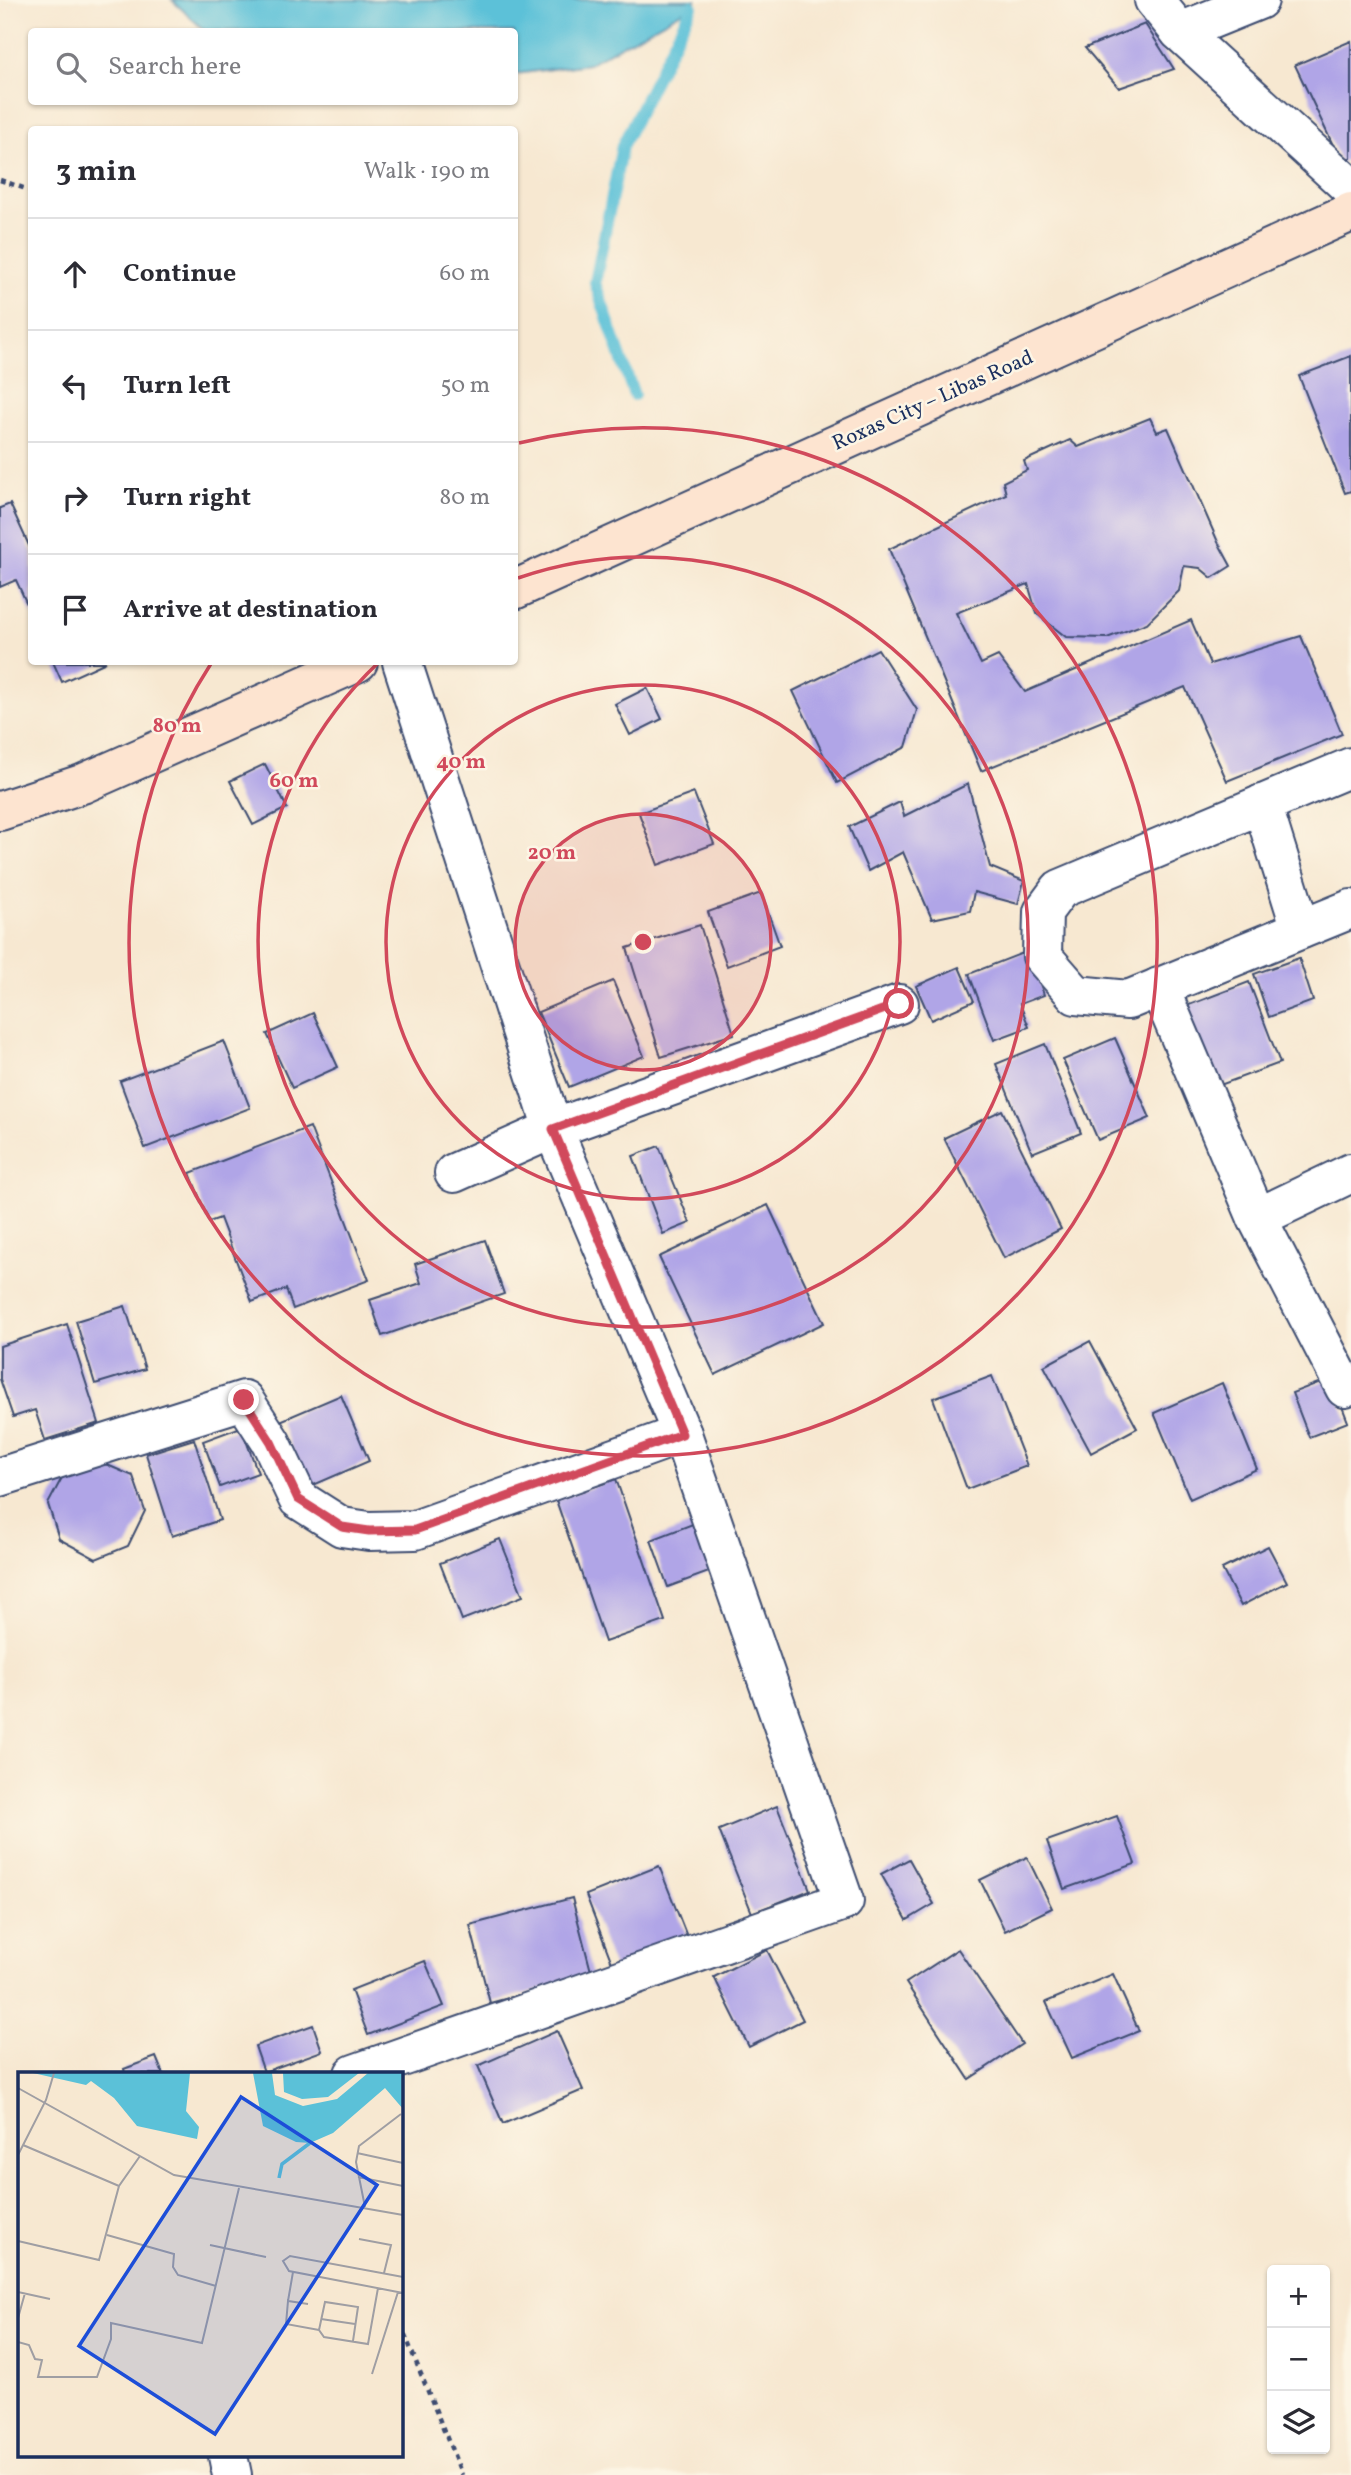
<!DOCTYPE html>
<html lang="en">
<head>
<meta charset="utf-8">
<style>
	:root { --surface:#fff; --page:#f7f7f7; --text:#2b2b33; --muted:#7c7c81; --line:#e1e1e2 }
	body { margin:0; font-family:Vollkorn,serif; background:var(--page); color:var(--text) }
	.controls { position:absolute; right:21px; bottom:21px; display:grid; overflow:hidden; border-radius:7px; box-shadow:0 2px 5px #0004 }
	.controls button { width:63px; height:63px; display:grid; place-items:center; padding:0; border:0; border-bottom:2px solid var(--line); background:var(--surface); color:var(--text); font:35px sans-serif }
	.stop { position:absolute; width:21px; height:21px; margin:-16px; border:5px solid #d1495b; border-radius:50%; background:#fff }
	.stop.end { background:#d1495b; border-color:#fff; box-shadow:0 2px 7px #0008 }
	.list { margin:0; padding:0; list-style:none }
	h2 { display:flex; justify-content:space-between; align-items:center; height:91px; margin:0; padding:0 28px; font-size:30px }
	h2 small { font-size:23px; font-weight:400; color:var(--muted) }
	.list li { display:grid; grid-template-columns:46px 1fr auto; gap:21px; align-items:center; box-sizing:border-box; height:112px; padding:0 28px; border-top:2px solid var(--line) }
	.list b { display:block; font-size:26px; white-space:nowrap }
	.list em { font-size:23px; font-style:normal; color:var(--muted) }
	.icon { flex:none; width:38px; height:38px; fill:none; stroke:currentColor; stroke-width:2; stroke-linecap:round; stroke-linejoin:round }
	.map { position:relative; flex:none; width:1351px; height:2475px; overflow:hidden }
	.search { position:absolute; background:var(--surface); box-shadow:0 2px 5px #0004; left:28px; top:28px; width:490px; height:77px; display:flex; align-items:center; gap:18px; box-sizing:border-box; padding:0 24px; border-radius:7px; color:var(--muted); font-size:26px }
	.panel { position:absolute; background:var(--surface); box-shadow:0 2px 5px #0004; left:28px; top:126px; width:490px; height:539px; border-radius:7px }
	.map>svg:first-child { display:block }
	.water { fill:#5bc1d8; stroke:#3b789b; stroke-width:2 }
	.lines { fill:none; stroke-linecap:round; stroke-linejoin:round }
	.stream { stroke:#5bc1d8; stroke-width:12 }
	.building { fill:#b0a5e7 }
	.street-casing { stroke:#3c4b6f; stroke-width:42 }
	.secondary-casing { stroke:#3c4b6f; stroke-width:42 }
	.path { stroke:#3c4b6f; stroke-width:4.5; stroke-dasharray:5 5; stroke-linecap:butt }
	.street { stroke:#fff; stroke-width:38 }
	.secondary { stroke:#fde4d0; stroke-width:38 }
	.route { stroke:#d1495b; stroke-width:9 }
	.ring { fill:none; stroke:#d1495b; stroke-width:3.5 }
	.labels { text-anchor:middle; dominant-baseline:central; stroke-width:5; stroke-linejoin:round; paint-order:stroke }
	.street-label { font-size:21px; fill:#1b2f5e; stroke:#fcf5e5 }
	.inset-river { fill:none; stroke:#5bc1d8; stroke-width:3.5 }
	.inset-road { fill:none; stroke:#9f9ea3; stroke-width:2 }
	.view { fill:#1d4ed8; fill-opacity:0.15; stroke:#1d4ed8; stroke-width:3.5 }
	.inset-edge { fill:none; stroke:#1b2f5e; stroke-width:3.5 }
	.centre { fill:#d1495b; stroke:#fcf5e5; stroke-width:3.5 }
	.ring-label { font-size:21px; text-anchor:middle; font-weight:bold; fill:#d1495b; stroke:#fcf5e5; stroke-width:5; stroke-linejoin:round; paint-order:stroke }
</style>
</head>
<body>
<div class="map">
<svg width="1351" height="2475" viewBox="0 0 1351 2475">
	<rect width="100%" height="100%" fill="#fcf5e5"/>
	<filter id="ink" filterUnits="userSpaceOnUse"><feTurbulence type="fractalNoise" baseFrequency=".0143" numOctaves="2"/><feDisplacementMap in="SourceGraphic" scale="14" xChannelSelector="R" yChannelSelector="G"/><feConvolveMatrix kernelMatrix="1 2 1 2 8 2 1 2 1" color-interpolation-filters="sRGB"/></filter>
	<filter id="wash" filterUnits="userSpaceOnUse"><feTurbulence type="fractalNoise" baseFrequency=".00686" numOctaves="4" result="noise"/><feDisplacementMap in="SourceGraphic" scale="28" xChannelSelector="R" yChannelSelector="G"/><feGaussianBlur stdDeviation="1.57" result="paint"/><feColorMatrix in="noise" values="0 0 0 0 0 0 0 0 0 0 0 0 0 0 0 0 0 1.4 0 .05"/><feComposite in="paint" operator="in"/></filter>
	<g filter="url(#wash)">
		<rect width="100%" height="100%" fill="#f7e8d1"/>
		<!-- water -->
		<path class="water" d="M172 0H696L692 6 588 64 515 74 514 32 205 31Z"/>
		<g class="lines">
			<!-- stream -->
			<path class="stream" d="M634 395 595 283 622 146 692 6"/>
		</g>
		<g id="blocks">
			<!-- building -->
			<g class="building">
				<path d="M1145 24 1174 69 1119 88 1085 48Z"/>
				<path d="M1351 41V158L1341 162 1295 65Z"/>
				<path d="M1351 356V491L1345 493 1299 376Z"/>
				<path d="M1150 418 1157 432 1168 428 1218 542 1231 566 1212 578 1200 568 1184 566 1179 591 1147 623 1107 638 1066 637 1037 614 1028 584 956 613 981 664 998 656 1025 692 1191 620 1210 664 1301 636 1342 734 1227 781 1185 687 981 771 889 549 1006 494 1003 482 1027 470 1024 461 1070 440 1078 447Z"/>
				<path d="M10 504 32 552V615L16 580 0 587V508Z"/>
				<path d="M878 649 917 710 906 747 837 783 793 691Z"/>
				<path d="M53 662H106L62 682Z"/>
				<path d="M647 688 662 719 630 735 615 704Z"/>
				<path d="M265 764 287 808 253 825 230 781Z"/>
				<path d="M968 784 990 867 1024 881 1018 904 974 892 970 911 932 919 903 852 868 871 849 827 900 802 904 816Z"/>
				<path d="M694 793 714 844 658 865 639 813Z"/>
				<path d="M761 893 780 946 727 966 708 912Z"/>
				<path d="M700 925 734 1034 661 1057 627 948Z"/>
				<path d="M1028 951 1044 995 1020 1004 1029 1027 994 1040 969 974Z"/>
				<path d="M1299 958 1313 1001 1269 1017 1254 974Z"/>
				<path d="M959 967 974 1001 931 1020 916 986Z"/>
				<path d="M613 981 644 1056 569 1087 538 1012Z"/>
				<path d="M1249 982 1280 1063 1212 1088 1181 1008Z"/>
				<path d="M313 1013 338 1067 292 1088 267 1034Z"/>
				<path d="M1115 1038 1150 1118 1098 1140 1063 1060Z"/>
				<path d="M224 1041 250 1108 145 1148 120 1081Z"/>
				<path d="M1045 1044 1081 1133 1032 1153 996 1064Z"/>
				<path d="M1002 1110 1061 1229 1004 1258 944 1138Z"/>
				<path d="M310 1127 369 1280 293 1309 286 1289 252 1302 220 1218 209 1222 190 1173Z"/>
				<path d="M659 1146 690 1223 663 1234 633 1156Z"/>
				<path d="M768 1205 824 1323 715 1375 659 1257Z"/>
				<path d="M485 1240 504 1294 382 1336 370 1300 421 1283 415 1264Z"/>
				<path d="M125 1306 145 1369 95 1384 76 1321Z"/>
				<path d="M67 1324 99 1423 45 1440 35 1410 13 1417 0 1379V1346Z"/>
				<path d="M1090 1341 1137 1428 1091 1453 1044 1366Z"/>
				<path d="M992 1376 1027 1466 967 1489 933 1398Z"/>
				<path d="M1331 1378 1348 1422 1309 1437 1292 1393Z"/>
				<path d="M1222 1383 1257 1469 1190 1499 1154 1413Z"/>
				<path d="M341 1395 369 1461 309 1487 280 1421Z"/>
				<path d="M241 1427 258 1473 220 1487 203 1441Z"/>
				<path d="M194 1439 220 1520 172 1536 146 1454Z"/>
				<path d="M98 1461 133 1476 145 1511 128 1546 96 1559 59 1539 48 1504 65 1472Z"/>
				<path d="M616 1479 665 1621 605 1642 556 1500Z"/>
				<path d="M703 1520 720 1568 668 1587 651 1540Z"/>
				<path d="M500 1539 523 1596 462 1620 440 1563Z"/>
				<path d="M1268 1546 1287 1582 1241 1606 1222 1569Z"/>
				<path d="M777 1806 810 1890 752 1913 719 1830Z"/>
				<path d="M1117 1816 1135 1864 1064 1889 1047 1841Z"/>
				<path d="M1027 1857 1052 1908 1005 1931 980 1880Z"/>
				<path d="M909 1859 934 1904 907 1920 881 1874Z"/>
				<path d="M659 1866 688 1939 614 1968 586 1895Z"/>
				<path d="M572 1898 592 1975 490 2003 470 1925Z"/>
				<path d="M958 1949 1022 2044 969 2079 906 1983Z"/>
				<path d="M767 1950 803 2020 749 2047 714 1977Z"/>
				<path d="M425 1961 444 2006 368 2035 351 1990Z"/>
				<path d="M1113 1974 1139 2031 1072 2058 1046 2002Z"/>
				<path d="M313 2025 322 2051 264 2072 255 2046Z"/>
				<path d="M557 2031 583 2090 503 2124 478 2066Z"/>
				<path d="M156 2057 163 2074H125L124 2069Z"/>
			</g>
		</g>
	</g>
	<g filter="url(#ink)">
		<use href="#blocks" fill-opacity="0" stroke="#3c4b6f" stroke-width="2"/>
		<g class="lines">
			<!-- street casing -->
			<g class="street-casing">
				<g id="street">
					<path d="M1154 0 1180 32 1351 188"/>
					<path d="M1180 32 1259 0"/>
					<path d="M1351 767 1060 889 1043 912 1042 956 1076 995 1128 1000 1351 909"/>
					<path d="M1262 804 1301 929"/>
					<path d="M1159 987 1257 1218"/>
					<path d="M454 1173 553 1129 899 1004"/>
					<path d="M1351 1173 1257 1218 1345 1388 1351 1385"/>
					<path d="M0 1477 244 1400 271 1442 298 1499 342 1527 369 1531 415 1530 682 1434"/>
					<path d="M354 2074 844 1901 682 1434 553 1129 402 662"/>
					<path d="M228 2456 232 2475"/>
				</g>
			</g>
			<!-- secondary casing -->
			<g class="secondary-casing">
				<g id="secondary">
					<path d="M514 590 1351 212"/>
					<path d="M0 811 82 784 358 662"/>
				</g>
			</g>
			<!-- path -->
			<g class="path">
				<path d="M0 180 32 191"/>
				<path d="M401 2325 462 2475"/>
			</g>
			<!-- street -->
			<use href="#street" class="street"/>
			<!-- secondary -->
			<use href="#secondary" class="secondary"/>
		</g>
	</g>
	<g class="lines" filter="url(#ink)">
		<!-- route -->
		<path class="route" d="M244 1400 271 1442 298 1499 342 1527 369 1531 415 1530 682 1434 553 1129 899 1004"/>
	</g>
	<!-- distance rings -->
	<circle cx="643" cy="942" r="128" fill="#d1495b" fill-opacity=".12"/>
	<g class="ring">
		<circle cx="643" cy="942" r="128"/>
		<circle cx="643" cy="942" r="257"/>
		<path d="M518 578A385 385 0 1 1 378 663"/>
		<path d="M519 443A514 514 0 1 1 212 662"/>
	</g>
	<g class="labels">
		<!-- street labels -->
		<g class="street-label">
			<text transform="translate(933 401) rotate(-24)">Roxas City – Libas Road</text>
		</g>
	</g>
	<!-- overview -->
	<g transform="translate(18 2072)">
		<rect width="385" height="385" fill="#f7e8d1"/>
		<path d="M15 1H172L168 39 181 55 179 67 119 54 96 26 73 9 68 13ZM235 1H254L257 23 285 34 319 27 350 1H385V37L367 16 315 61 292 71 278 70 245 54ZM265 1H341L310 25 284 27 266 20Z" fill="#5bc1d8"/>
		<path class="inset-river" d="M261 106 264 92 292 71"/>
		<path class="inset-road" d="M0 16 156 103 385 143M5 73 101 114M339 81 385 91M0 83 28 28 36 1M340 105 385 114M347 135 338 90 341 74 383 42M89 163 156 182 155 195 160 203 198 214M341 167 373 173 366 201M0 169 81 188 101 114 122 84M192 173 248 185M385 205 272 184 265 189 271 199 385 221M0 220 32 227M270 229 275 200M290 232 270 229 268 252 301 258M0 246 7 221M303 247 337 252M335 269 340 235 307 230 301 258 306 265 350 272 360 216M0 270 11 273 17 287 24 288 20 305H79L93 267V251L184 271 221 116M354 302 380 220"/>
		<path class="view" d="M223 25 359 113 197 362 61 274Z"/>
		<rect width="385" height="385" class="inset-edge"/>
	</g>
	<circle cx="643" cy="942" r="10" class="centre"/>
	<g class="ring-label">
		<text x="177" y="732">80 m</text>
		<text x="461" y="768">40 m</text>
		<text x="294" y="787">60 m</text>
		<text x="552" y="859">20 m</text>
	</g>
</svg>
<div class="controls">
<button>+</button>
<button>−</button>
<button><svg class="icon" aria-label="layers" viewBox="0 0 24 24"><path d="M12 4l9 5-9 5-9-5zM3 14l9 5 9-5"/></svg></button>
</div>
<div class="stop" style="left:899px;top:1004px"></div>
<div class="stop end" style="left:244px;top:1400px"></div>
<div class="search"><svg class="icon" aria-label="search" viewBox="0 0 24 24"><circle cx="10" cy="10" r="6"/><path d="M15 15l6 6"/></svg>Search here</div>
<section class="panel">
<h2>3 min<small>Walk · 190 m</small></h2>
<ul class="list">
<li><svg class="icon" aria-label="ahead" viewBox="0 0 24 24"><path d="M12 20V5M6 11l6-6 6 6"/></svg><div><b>Continue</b></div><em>60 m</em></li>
<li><svg class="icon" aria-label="left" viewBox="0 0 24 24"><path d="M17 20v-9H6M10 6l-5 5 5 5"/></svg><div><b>Turn left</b></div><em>50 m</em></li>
<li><svg class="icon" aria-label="right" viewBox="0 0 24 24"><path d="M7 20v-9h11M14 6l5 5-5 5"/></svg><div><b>Turn right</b></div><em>80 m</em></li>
<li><svg class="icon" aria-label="arrive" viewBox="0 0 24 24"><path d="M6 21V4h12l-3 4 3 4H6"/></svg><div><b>Arrive at destination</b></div></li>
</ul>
</section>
</div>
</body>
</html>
